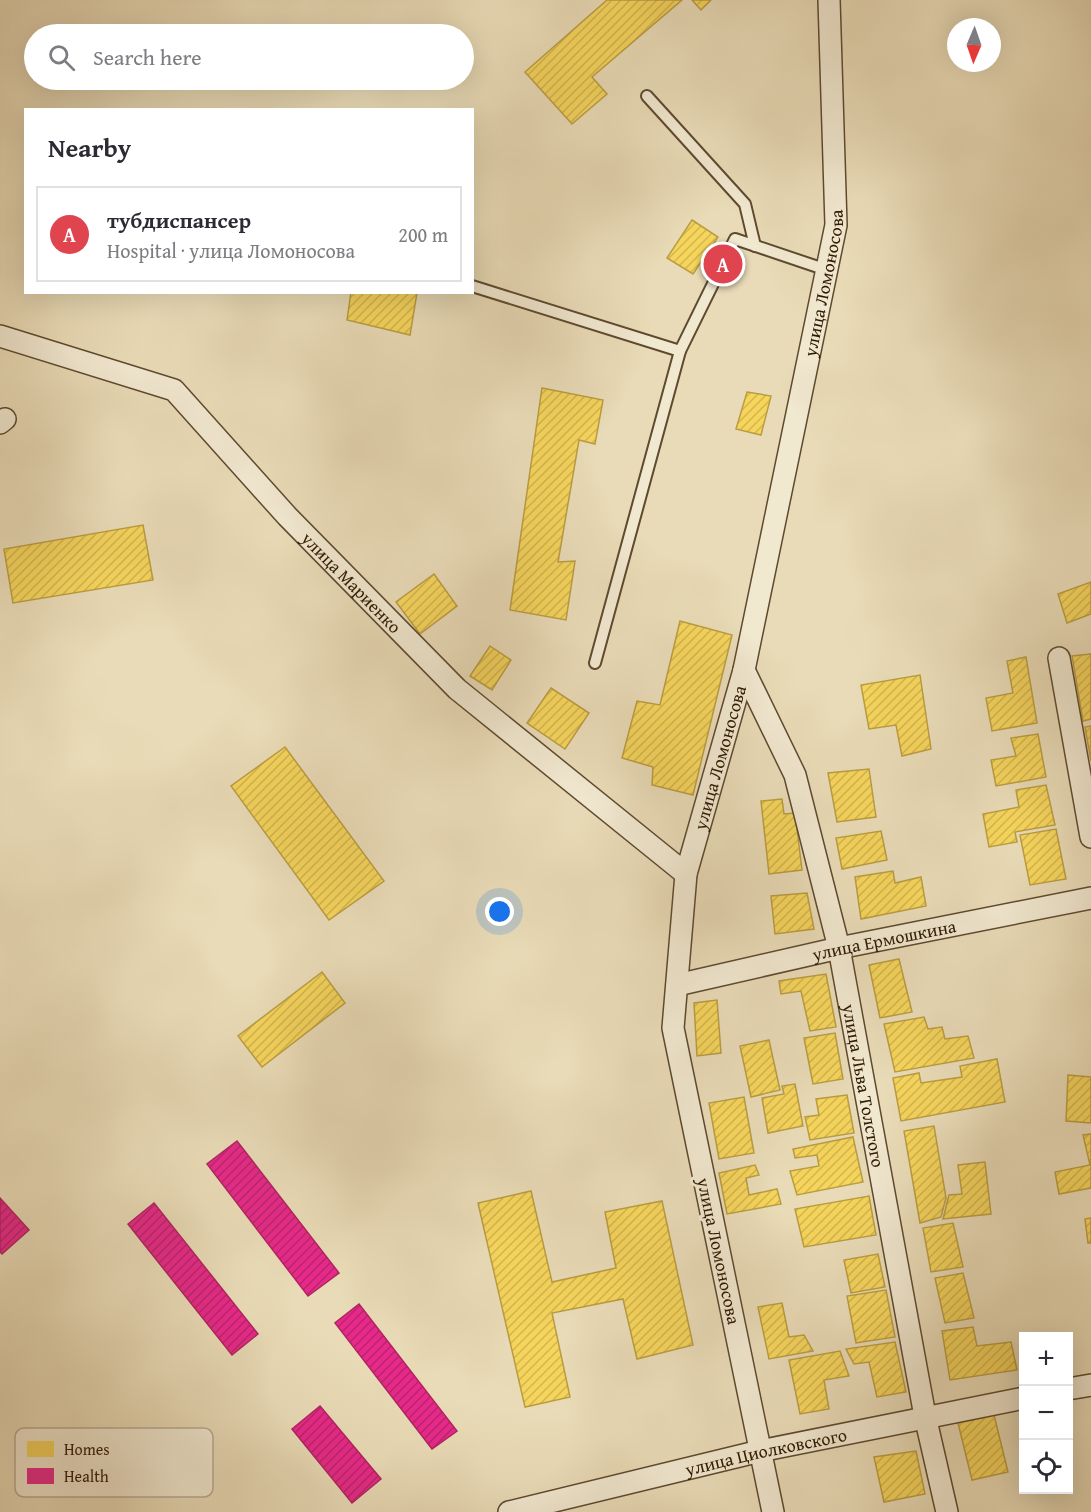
<!DOCTYPE html>
<html lang="en">
<head>
<meta charset="utf-8">
<style>
	:root { --surface:#fff; --page:#f2f2f3; --text:#2b2b33; --muted:#7c7c81; --line:#e1e1e2; --accent:#ea580c }
	body { margin:0; font-family:"Gentium Book Plus",serif; background:var(--page); color:var(--text) }
	.controls { position:absolute; right:18px; bottom:18px; display:grid; overflow:hidden; border-radius:0px; box-shadow:0 6px 24px #0002 }
	.controls button { width:54px; height:54px; display:grid; place-items:center; padding:0; border:0; border-bottom:2px solid var(--line); background:var(--surface); color:var(--text); font:30px sans-serif }
	.compass { position:absolute; left:947px; top:18px; width:54px; height:54px; border-radius:50%; background:var(--surface); box-shadow:0 6px 24px #0002; rotate:182deg }
	.you { position:absolute; left:500px; top:912px; width:21px; height:21px; margin:-15px; border:4px solid #fff; border-radius:50%; background:#1a73e8; box-shadow:0 0 0 9px #1a73e833 }
	.badge { display:grid; place-items:center; width:39px; height:39px; border-radius:50%; background:var(--accent); color:#fff; font-size:20px; font-weight:700 }
	.pin { position:absolute; translate:-50% -50%; border:3px solid #fff; box-shadow:0 2px 6px #0006 }
	.list { margin:0; padding:0; list-style:none }
	h2 { display:flex; justify-content:space-between; align-items:center; height:78px; margin:0; padding:0 24px; font-size:26px }
	h2 small { font-size:20px; font-weight:400; color:var(--muted) }
	.list li { display:grid; grid-template-columns:39px 1fr auto; gap:18px; align-items:center; box-sizing:border-box; height:96px; margin:0 12px 12px; padding:0 12px; border:2px solid var(--line); border-radius:0px }
	.list b { display:block; font-size:22px; white-space:nowrap }
	.list p { margin:0; font-size:20px; white-space:nowrap; color:var(--muted) }
	.list em { font-size:20px; font-style:normal; color:var(--muted) }
	.icon { flex:none; width:33px; height:33px; fill:none; stroke:currentColor; stroke-width:2; stroke-linecap:round; stroke-linejoin:round }
	.map { position:relative; flex:none; width:1091px; height:1512px; overflow:hidden }
	.search { position:absolute; background:var(--surface); box-shadow:0 6px 24px #0002; left:24px; top:24px; width:450px; height:66px; display:flex; align-items:center; gap:15px; box-sizing:border-box; padding:0 21px; border-radius:33px; color:var(--muted); font-size:22px }
	.panel { position:absolute; background:var(--surface); box-shadow:0 6px 24px #0002; left:24px; top:108px; width:450px; height:186px; border-radius:0px }
	.map>svg:first-child { display:block }
	.homes { fill:url(#homes-hatch); stroke:#ba9d41; stroke-width:1.5 }
	.health { fill:url(#health-hatch); stroke:#b02461; stroke-width:1.5 }
	.lines { fill:none; stroke-linecap:round; stroke-linejoin:round }
	.lane-casing { stroke:#5e4a2f; stroke-width:14 }
	.street-casing { stroke:#5e4a2f; stroke-width:24 }
	.lane { stroke:#f1e8d0; stroke-width:10 }
	.street { stroke:#f1e8d0; stroke-width:21 }
	.labels { text-anchor:middle; dominant-baseline:central; stroke-width:6; stroke-linejoin:round; paint-order:stroke }
	.street-label { font-size:18px; fill:#2f1a02; stroke:#f1e8d0 }
	.key { fill:#f1e8d0; stroke:#b7aa92; stroke-width:1.5 }
	.key-label { font-size:16px; fill:#2f1a02 }
</style>
</head>
<body>
<div class="map">
<svg width="1091" height="1512" viewBox="0 0 1091 1512">
	<defs>
		<pattern id="homes-hatch" width="6" height="6" patternUnits="userSpaceOnUse" patternTransform="scale(1.5)"><rect width="6" height="6" fill="#f6d55c"/><path d="M-1 1l2-2M0 6l6-6M5 7l2-2" fill="none" stroke="#d3b64e"/></pattern>
		<pattern id="health-hatch" width="6" height="6" patternUnits="userSpaceOnUse" patternTransform="scale(1.5)"><rect width="6" height="6" fill="#e7298a"/><path d="M-1 1l2-2M0 6l6-6M5 7l2-2" fill="none" stroke="#bc226f"/></pattern>
	</defs>
	<rect width="100%" height="100%" fill="#e9dbb7"/>
	<filter id="stains"><feTurbulence type="fractalNoise" baseFrequency=".00333" numOctaves="4"/><feColorMatrix values="0 0 0 0 .2 0 0 0 0 .09 0 0 0 0 .02 0 0 0 .5 -.17"/></filter>
	<radialGradient id="worn" r=".72"><stop offset=".6" stop-color="#630" stop-opacity="0"/><stop offset="1" stop-color="#630" stop-opacity=".3"/></radialGradient>
	<!-- homes -->
	<g class="homes">
		<path d="M607 0H682L592 77 607 94 572 124 525 72Z"/>
		<path d="M692 0H711L701 10Z"/>
		<path d="M692 220 718 237 693 274 667 258Z"/>
		<path d="M351 292 417 293 410 335 347 320Z"/>
		<path d="M542 388 603 400 595 444 579 440 558 562 575 561 566 620 510 610Z"/>
		<path d="M747 392 771 396 761 435 736 429Z"/>
		<path d="M143 525 153 580 13 603 4 549Z"/>
		<path d="M434 574 457 606 420 634 396 602Z"/>
		<path d="M1091 582V614L1067 623 1058 594Z"/>
		<path d="M680 621 732 635 693 795 652 785 653 767 622 758 637 701 660 705Z"/>
		<path d="M490 646 511 660 492 690 470 676Z"/>
		<path d="M1091 654V719L1083 721 1072 656Z"/>
		<path d="M1026 657 1037 723 992 731 986 698 1013 693 1007 661Z"/>
		<path d="M920 675 931 749 902 756 896 725 869 729 861 685Z"/>
		<path d="M551 688 589 713 565 749 527 723Z"/>
		<path d="M1091 726V761L1085 727Z"/>
		<path d="M1038 734 1046 777 996 786 991 760 1016 756 1011 738Z"/>
		<path d="M285 747 384 881 329 920 231 786Z"/>
		<path d="M869 769 876 817 837 822 828 773Z"/>
		<path d="M1046 785 1055 825 1015 832 1017 842 989 847 983 814 1019 807 1016 790Z"/>
		<path d="M782 799 784 814 795 813 802 870 769 874 761 801Z"/>
		<path d="M1056 829 1066 879 1030 885 1020 835Z"/>
		<path d="M881 831 887 860 842 869 836 838Z"/>
		<path d="M893 871 895 883 921 877 926 906 861 919 855 877Z"/>
		<path d="M807 893 814 929 775 934 771 896Z"/>
		<path d="M899 959 912 1012 880 1018 869 965Z"/>
		<path d="M322 972 345 1003 262 1067 238 1036Z"/>
		<path d="M826 974 836 1027 810 1031 801 991 781 994 779 981Z"/>
		<path d="M717 1000 721 1053 697 1056 694 1003Z"/>
		<path d="M924 1017 928 1029 942 1027 945 1039 968 1036 974 1058 895 1072 884 1024Z"/>
		<path d="M835 1033 843 1079 813 1084 804 1038Z"/>
		<path d="M769 1040 780 1090 751 1097 740 1046Z"/>
		<path d="M997 1059 1005 1102 901 1121 893 1078 919 1073 921 1083 962 1077 960 1066Z"/>
		<path d="M1068 1075 1091 1077V1123L1066 1121Z"/>
		<path d="M795 1084 803 1126 768 1133 762 1098 784 1094 782 1086Z"/>
		<path d="M847 1095 854 1133 810 1140 805 1117 819 1115 816 1099Z"/>
		<path d="M744 1097 754 1153 719 1159 709 1103Z"/>
		<path d="M934 1126 946 1198 941 1217 920 1223 904 1131Z"/>
		<path d="M1091 1134V1188L1059 1194 1055 1172 1090 1165 1083 1135Z"/>
		<path d="M853 1137 863 1182 797 1195 790 1171 819 1166 817 1155 795 1158 793 1149Z"/>
		<path d="M985 1162 991 1214 943 1219 949 1195 962 1194 958 1165Z"/>
		<path d="M755 1165 759 1175 746 1178 749 1195 777 1189 781 1204 727 1214 719 1173Z"/>
		<path d="M531 1191 552 1282 616 1268 605 1212 662 1201 693 1345 637 1359 623 1299 552 1313 570 1397 525 1407 478 1203Z"/>
		<path d="M869 1196 876 1235 804 1247 795 1209Z"/>
		<path d="M1091 1218V1243H1088L1085 1219Z"/>
		<path d="M953 1223 963 1267 931 1272 923 1228Z"/>
		<path d="M878 1254 885 1287 851 1293 844 1260Z"/>
		<path d="M963 1273 974 1318 945 1323 935 1278Z"/>
		<path d="M886 1290 895 1337 856 1343 847 1296Z"/>
		<path d="M782 1303 789 1337 804 1335 813 1351 769 1359 758 1307Z"/>
		<path d="M973 1327 977 1346 1011 1342 1017 1370 950 1380 942 1331Z"/>
		<path d="M895 1342 906 1392 877 1397 869 1362 854 1364 846 1349Z"/>
		<path d="M840 1351 849 1376 824 1380 829 1409 800 1414 789 1360Z"/>
		<path d="M994 1415 1008 1472 972 1480 958 1423Z"/>
		<path d="M916 1451 925 1494 884 1502 874 1457Z"/>
	</g>
	<!-- health -->
	<g class="health">
		<path d="M237 1141 339 1273 308 1296 207 1164Z"/>
		<path d="M0 1198 29 1230 2 1254 0 1252Z"/>
		<path d="M154 1203 258 1334 232 1355 128 1224Z"/>
		<path d="M359 1304 457 1431 432 1449 335 1323Z"/>
		<path d="M320 1406 381 1479 352 1503 292 1429Z"/>
	</g>
	<g class="lines">
		<!-- lane casing -->
		<g class="lane-casing">
			<g id="lane">
				<path d="M647 96 745 204 755 246"/>
				<path d="M472 286 680 351 735 239 827 270"/>
				<path d="M595 663 680 351"/>
			</g>
		</g>
		<!-- street casing -->
		<g class="street-casing">
			<g id="street">
				<path id="s1" d="M0 336 174 390 287 516 457 689 686 874"/>
				<path d="M0 423 5 419"/>
				<path d="M1059 658 1091 837"/>
				<path id="s2" d="M744 670 795 775 839 948 925 1416 947 1512"/>
				<path id="s3" d="M677 985 839 948 1091 898"/>
				<path d="M1068 1389 1091 1385"/>
				<path id="s4" d="M509 1512 760 1451 1024 1398"/>
				<path id="s5" d="M773 1512 673 1028 686 874 744 670 836 225 829 0"/>
			</g>
		</g>
		<!-- lane -->
		<use href="#lane" class="lane"/>
		<!-- street -->
		<use href="#street" class="street"/>
	</g>
	<g class="labels">
		<!-- street labels -->
		<g class="street-label">
			<text stroke="none"><textPath href="#s5" startOffset="1256">улица Ломоносова</textPath></text>
			<text stroke="none"><textPath href="#s1" startOffset="444">улица Мариенко</textPath></text>
			<text stroke="none"><textPath href="#s5" startOffset="770">улица Ломоносова</textPath></text>
			<text stroke="none"><textPath href="#s3" startOffset="212">улица Ермошкина</textPath></text>
			<text stroke="none"><textPath href="#s2" startOffset="435">улица Льва Толстого</textPath></text>
			<text transform="translate(719 1251) rotate(78)">улица Ломоносова</text>
			<text stroke="none"><textPath href="#s4" startOffset="264">улица Циолковского</textPath></text>
		</g>
	</g>
	<!-- legend -->
	<rect x="15" y="1428" width="198" height="69" rx="9" class="key"/>
	<rect x="27" y="1441" width="27" height="16" fill="#f6d55c"/>
	<rect x="27" y="1468" width="27" height="16" fill="#e7298a"/>
	<g class="key-label">
		<text x="64" y="1455">Homes</text>
		<text x="64" y="1482">Health</text>
	</g>
	<rect width="100%" height="100%" filter="url(#stains)"/>
	<rect width="100%" height="100%" fill="url(#worn)"/>
</svg>
<div class="controls">
<button>+</button>
<button>−</button>
<button><svg class="icon" aria-label="locate" viewBox="0 0 24 24"><circle cx="12" cy="12" r="6"/><path d="M12 2v4M12 18v4M2 12h4M18 12h4"/></svg></button>
</div>
<svg class="compass" viewBox="-18 -18 36 36"><path d="M0-13l5 13h-10z" fill="#e53935"/><path d="M0 13l5-13h-10z" fill="#7c7c81"/></svg>
<div class="you"></div>
<div class="pin badge" style="left:723px;top:264px;background:#e0444e">A</div>
<div class="search"><svg class="icon" aria-label="search" viewBox="0 0 24 24"><circle cx="10" cy="10" r="6"/><path d="M15 15l6 6"/></svg>Search here</div>
<section class="panel">
<h2>Nearby<small></small></h2>
<ul class="list">
<li><span class="badge" style="background:#e0444e">A</span><div><b>тубдиспансер</b><p>Hospital · улица Ломоносова</p></div><em>200 m</em></li>
</ul>
</section>
</div>
</body>
</html>
